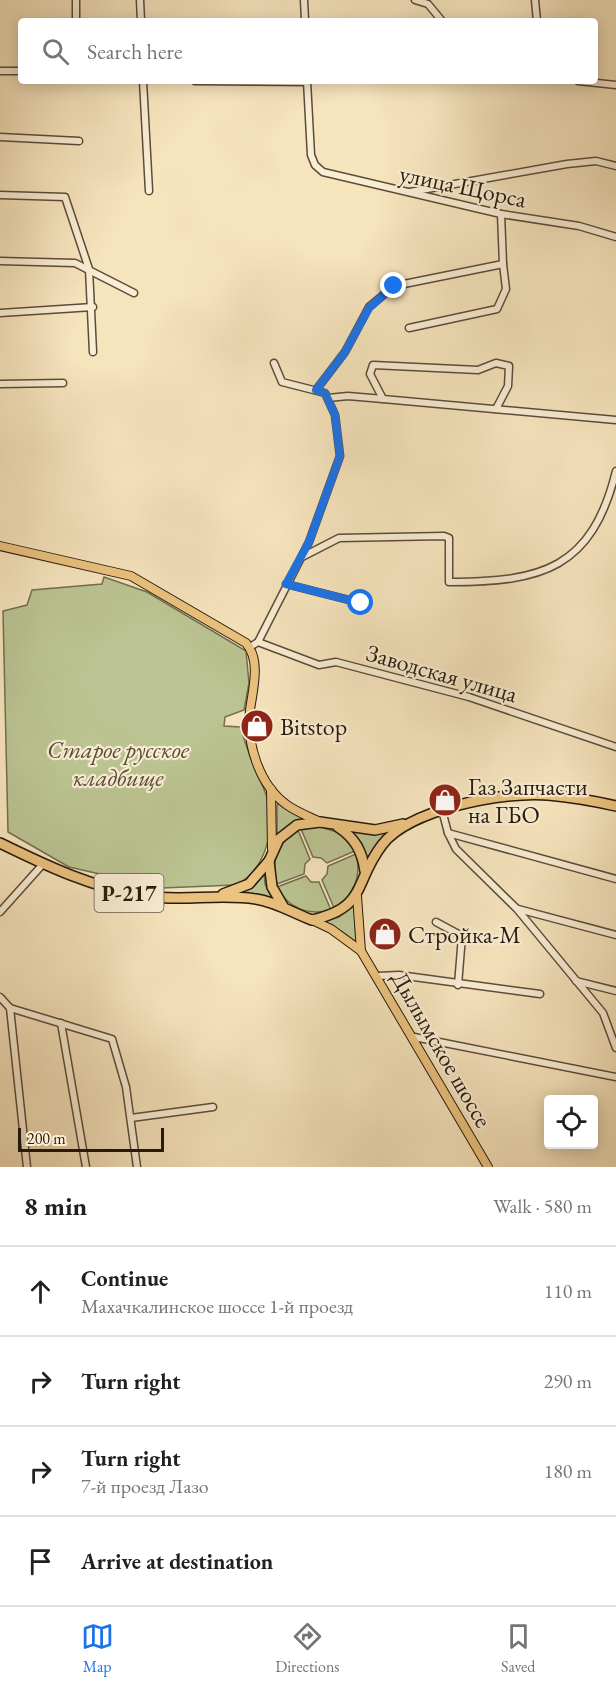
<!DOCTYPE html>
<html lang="en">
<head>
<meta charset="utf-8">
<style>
	:root { --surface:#fff; --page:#f2f2f2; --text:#202124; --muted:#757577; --line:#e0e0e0; --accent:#1a73e8 }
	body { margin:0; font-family:"EB Garamond",serif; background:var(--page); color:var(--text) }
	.controls { position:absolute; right:18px; bottom:18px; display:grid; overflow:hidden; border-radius:6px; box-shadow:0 3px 15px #0003 }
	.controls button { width:54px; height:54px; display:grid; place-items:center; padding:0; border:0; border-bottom:2px solid var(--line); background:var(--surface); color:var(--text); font:30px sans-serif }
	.scale { position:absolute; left:18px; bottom:15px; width:146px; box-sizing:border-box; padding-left:6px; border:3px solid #291a0c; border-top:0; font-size:16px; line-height:21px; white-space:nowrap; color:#291a0c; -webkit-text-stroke:4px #f9edd4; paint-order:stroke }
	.stop { position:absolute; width:18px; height:18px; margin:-14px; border:4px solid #1a73e8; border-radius:50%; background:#fff }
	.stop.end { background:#1a73e8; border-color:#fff; box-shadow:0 2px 6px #0008 }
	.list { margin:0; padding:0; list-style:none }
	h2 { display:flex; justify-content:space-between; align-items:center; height:78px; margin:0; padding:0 24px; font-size:26px }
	h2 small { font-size:20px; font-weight:400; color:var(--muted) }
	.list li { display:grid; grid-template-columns:39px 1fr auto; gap:18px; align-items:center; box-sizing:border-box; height:90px; padding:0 24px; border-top:2px solid var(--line) }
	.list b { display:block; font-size:22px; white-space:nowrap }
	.list p { margin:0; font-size:20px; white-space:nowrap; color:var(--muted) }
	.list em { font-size:20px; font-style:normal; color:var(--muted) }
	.icon { flex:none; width:33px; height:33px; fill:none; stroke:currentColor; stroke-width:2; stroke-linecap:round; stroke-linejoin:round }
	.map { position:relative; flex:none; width:616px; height:1167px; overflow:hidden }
	.search { position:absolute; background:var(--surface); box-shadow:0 3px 15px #0003; left:18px; right:18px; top:18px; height:66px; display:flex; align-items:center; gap:15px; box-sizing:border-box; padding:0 21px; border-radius:6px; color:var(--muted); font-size:22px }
	.sheet { height:438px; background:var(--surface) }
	nav { display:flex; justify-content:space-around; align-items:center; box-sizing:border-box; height:84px; border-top:2px solid var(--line); background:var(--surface); font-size:16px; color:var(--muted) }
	nav a { display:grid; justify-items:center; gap:3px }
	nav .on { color:var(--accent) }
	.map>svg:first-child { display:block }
	.green { fill:#bbc492; stroke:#726f4f; stroke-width:1.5 }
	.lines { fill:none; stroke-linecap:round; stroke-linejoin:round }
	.minor-casing { stroke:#5c4c38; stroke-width:9 }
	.major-casing { stroke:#291a0c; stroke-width:10 }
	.highway-casing { stroke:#291a0c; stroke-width:12 }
	.minor { stroke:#f9edd4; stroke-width:6 }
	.major { stroke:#ebc27e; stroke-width:8 }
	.highway { stroke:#ebc27e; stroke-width:9 }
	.route { stroke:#1a73e8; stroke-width:8 }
	.labels { text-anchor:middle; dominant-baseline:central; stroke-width:4.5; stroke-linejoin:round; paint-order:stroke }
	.shield { fill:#f9edd4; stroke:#675948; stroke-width:1.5 }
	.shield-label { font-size:22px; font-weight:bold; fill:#291a0c }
	.street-label { font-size:24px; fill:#291a0c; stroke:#f9edd4 }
	.poi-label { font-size:24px; fill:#291a0c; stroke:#f9edd4; text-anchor:start }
	.park-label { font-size:24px; font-style:italic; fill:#554d34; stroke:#f9edd4 }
</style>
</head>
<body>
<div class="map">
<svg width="616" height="1167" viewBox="0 0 616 1167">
	<rect width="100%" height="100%" fill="#f6e4bd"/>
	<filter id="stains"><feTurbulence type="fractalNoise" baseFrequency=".00333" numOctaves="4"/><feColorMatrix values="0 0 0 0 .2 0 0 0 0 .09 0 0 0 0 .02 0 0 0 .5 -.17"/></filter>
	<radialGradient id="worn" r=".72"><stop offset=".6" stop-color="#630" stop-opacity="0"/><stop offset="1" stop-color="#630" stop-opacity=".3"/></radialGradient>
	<!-- green -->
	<g class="green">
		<path d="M104 577 147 592 246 651 249 683 244 710 225 717 224 726 241 727C246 752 258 773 267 797 277 826 265 873 235 885L162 888 69 867 8 832 3 611 27 605 32 590 102 584Z"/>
		<path d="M279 803 304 819 288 826 277 836V805Z"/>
		<path d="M317 826 340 833 355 851 327 863 321 858 313 857 301 829Z"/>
		<path d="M395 829 367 863 362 844 352 831 375 833Z"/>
		<path d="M298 830 310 859 305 864 304 874 277 884C270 861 278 842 298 830Z"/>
		<path d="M356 854C362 877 354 896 334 908L322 880 327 874 328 866Z"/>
		<path d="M264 872 265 884 273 900 236 894Z"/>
		<path d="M306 876 311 882H319L331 910C308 916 288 908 277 887Z"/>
		<path d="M354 904 356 940 355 941 341 931 322 922 339 917Z"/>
	</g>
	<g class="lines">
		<!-- minor casing -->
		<g class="minor-casing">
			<g id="minor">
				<path d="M76 0V21"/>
				<path d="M140 0 141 21"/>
				<path d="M304 0 305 21"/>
				<path d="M415 0 428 4 442 21"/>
				<path d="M535 0 537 21"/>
				<path d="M0 71H21"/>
				<path d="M143 81 149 191"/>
				<path d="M195 81 307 82"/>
				<path d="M307 81 311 155 315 165 323 172 501 214 579 226 616 237"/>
				<path d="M578 81 616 85"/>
				<path d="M0 137 79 141"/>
				<path d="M410 192 567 164 596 161 616 166"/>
				<path d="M0 195 65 197 89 269 93 352"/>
				<path d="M501 214 503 264"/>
				<path d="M0 261 75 263 134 293"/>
				<path d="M0 313 93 307"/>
				<path d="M0 384 63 383"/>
				<path d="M316 390 345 352 369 307 394 286 503 264 506 289 497 309 409 328"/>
				<path d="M328 398 348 396 383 399 616 420"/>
				<path d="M383 399 370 374 373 365 478 370 496 363 509 366 508 386 496 409"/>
				<path d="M302 557 339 538 444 536 449 538V582C542 582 592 569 616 471"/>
				<path d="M286 584 361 603"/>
				<path d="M258 642 319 665 336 662 469 697 616 747"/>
				<path d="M250 647 258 642 309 542 340 456 335 415 325 393 282 382 274 363"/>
				<path d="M442 810 448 833 456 849 517 909 603 1013 616 1048"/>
				<path d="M448 833 616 879"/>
				<path d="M518 909 616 935"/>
				<path d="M0 912 43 864"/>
				<path d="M436 922 462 936 458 985"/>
				<path d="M378 976 399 975 540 994"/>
				<path d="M576 981 616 991"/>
				<path d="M0 997 10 1008 112 1039 126 1087 137 1167"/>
				<path d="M10 1008 27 1167"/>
				<path d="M61 1023 86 1167"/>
				<path d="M414 1037 616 1077"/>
				<path d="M131 1118 213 1107"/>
			</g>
		</g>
		<!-- major casing -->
		<g class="major-casing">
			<g id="major">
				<path d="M0 546 131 576 246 643C261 660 253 689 250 710 246 743 259 785 287 805 297 812 310 817 320 822"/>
				<path d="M271 789 272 849"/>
				<path d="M357 896 361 951"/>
				<path d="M312 920 331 929 361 951 488 1167"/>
			</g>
		</g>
		<!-- highway casing -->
		<g class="highway-casing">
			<g id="highway">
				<path d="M338 827C355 838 362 851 365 871"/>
				<path d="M0 843C47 866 93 888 146 896 182 902 219 893 256 899 276 902 293 913 312 920 368 907 353 883 382 845 409 809 505 791 548 795 571 797 594 801 616 806"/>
				<path d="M269 861 272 887 283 906"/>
				<path d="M223 894 249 884 269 861 279 839 297 825 320 822 375 830 403 824"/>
			</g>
		</g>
		<!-- minor -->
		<use href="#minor" class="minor"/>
		<!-- major -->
		<use href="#major" class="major"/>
		<!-- highway -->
		<use href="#highway" class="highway"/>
	</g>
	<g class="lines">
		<!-- route -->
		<path class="route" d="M361 603 286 584 309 542 340 456 335 415 325 393 316 390 345 352 369 308 394 286"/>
	</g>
	<!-- icons -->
	<defs>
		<g id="shop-disc" transform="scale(1.725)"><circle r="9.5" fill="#8f2418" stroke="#f9edd4"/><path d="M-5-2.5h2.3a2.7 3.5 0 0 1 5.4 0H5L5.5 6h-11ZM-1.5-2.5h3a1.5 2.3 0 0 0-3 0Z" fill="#fff"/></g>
	</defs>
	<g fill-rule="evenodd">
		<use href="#shop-disc" x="257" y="726"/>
		<use href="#shop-disc" x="445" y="800"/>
		<use href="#shop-disc" x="385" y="934"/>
	</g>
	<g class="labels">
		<!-- shield labels -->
		<rect class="shield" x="94.5" y="874" width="69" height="38" rx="4.5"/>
		<g class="shield-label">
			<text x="129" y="893">Р-217</text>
		</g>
		<!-- street labels -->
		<g class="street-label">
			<text transform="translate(463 186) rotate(12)">улица Щорса</text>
			<text transform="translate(442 673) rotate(16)">Заводская улица</text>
			<text transform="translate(442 1049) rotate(60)">Дылымское шоссе</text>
		</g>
		<!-- poi labels -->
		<g class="poi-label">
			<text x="280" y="726">Bitstop</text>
			<text x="468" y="786">Газ Запчасти<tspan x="468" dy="28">на ГБО</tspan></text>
			<text x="408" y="934">Стройка-М</text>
		</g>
		<!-- park labels -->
		<g class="park-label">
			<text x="118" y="749">Старое русское<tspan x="118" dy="28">кладбище</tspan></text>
		</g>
	</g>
	<rect width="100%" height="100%" filter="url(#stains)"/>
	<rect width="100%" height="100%" fill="url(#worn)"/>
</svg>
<div class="controls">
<button><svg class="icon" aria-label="locate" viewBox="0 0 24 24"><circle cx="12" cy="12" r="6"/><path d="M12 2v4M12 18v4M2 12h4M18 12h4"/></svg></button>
</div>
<div class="scale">200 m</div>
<div class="stop" style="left:361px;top:603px"></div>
<div class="stop end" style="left:394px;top:286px"></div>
<div class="search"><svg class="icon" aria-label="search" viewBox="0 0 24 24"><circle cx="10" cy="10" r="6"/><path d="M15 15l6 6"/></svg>Search here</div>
</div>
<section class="sheet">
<h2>8 min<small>Walk · 580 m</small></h2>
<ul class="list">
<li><svg class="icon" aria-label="ahead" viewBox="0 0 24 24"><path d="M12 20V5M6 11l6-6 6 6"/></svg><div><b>Continue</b><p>Махачкалинское шоссе 1-й проезд</p></div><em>110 m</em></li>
<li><svg class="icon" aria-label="right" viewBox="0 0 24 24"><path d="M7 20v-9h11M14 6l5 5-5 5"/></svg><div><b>Turn right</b></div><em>290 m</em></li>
<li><svg class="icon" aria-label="right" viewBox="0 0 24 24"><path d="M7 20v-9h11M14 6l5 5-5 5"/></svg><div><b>Turn right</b><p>7-й проезд Лазо</p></div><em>180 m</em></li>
<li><svg class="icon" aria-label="arrive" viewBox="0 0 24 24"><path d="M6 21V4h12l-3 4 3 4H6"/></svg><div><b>Arrive at destination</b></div></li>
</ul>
</section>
<nav>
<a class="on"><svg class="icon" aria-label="map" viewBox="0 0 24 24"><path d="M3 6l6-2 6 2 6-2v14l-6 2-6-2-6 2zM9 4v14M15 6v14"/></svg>Map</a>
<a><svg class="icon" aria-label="directions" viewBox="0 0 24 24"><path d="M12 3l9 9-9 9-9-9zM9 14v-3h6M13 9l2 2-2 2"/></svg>Directions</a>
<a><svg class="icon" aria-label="saved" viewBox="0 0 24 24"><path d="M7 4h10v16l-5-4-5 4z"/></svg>Saved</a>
</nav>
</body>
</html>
